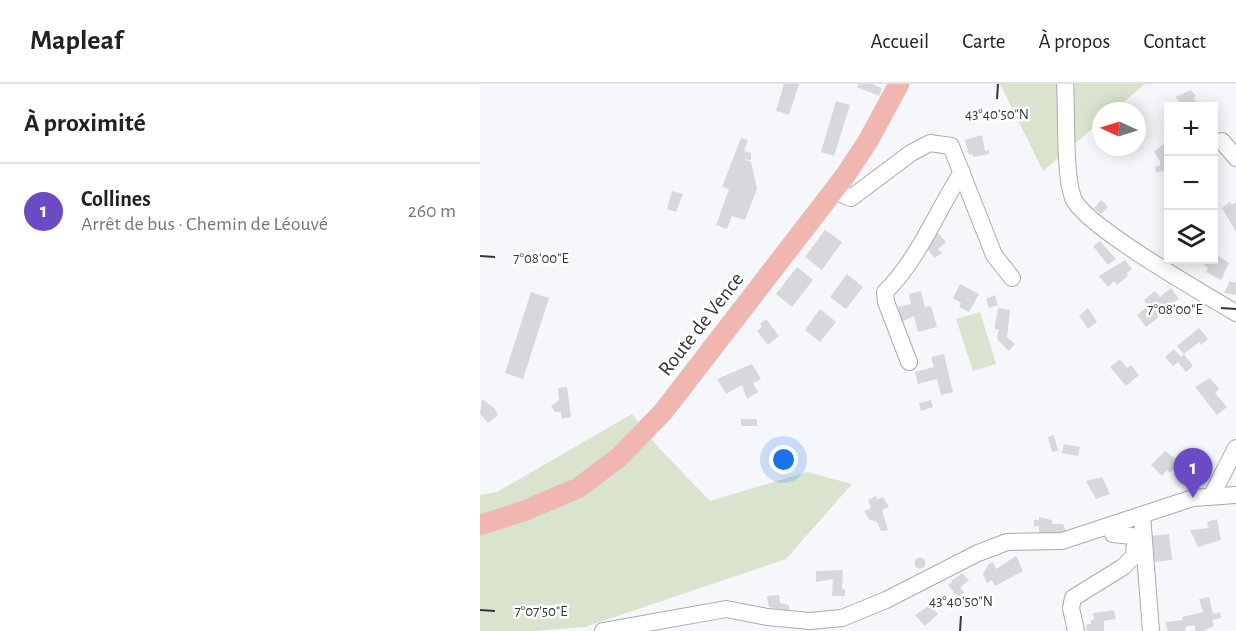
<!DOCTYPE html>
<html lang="fr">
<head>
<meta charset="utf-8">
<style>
	:root { --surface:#fff; --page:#f2f2f2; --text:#222; --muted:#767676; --line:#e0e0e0; --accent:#6a4bc4 }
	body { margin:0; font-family:"Alegreya Sans",sans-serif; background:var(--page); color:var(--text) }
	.controls { position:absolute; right:18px; top:18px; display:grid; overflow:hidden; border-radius:0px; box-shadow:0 3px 15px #0003 }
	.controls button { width:54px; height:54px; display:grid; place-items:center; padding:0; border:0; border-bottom:2px solid var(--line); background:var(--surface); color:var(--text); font:30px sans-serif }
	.compass { position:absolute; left:612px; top:18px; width:54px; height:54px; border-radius:50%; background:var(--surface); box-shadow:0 3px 15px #0003; rotate:274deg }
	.you { position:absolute; left:304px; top:376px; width:21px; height:21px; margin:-15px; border:4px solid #fff; border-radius:50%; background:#1a73e8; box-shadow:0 0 0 9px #1a73e833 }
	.badge { display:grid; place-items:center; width:39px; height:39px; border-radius:50%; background:var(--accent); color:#fff; font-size:20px; font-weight:700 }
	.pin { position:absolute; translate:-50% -50px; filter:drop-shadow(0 2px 3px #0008) }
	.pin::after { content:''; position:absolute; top:32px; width:21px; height:18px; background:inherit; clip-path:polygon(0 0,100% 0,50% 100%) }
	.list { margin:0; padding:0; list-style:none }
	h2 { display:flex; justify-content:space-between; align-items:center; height:78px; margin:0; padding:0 24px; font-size:26px }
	h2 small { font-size:20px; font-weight:400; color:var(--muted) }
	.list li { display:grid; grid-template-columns:39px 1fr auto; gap:18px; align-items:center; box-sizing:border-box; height:96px; padding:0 24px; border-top:2px solid var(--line) }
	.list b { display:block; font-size:22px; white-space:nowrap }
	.list p { margin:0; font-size:20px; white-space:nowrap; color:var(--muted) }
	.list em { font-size:20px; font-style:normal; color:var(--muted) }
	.icon { flex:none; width:33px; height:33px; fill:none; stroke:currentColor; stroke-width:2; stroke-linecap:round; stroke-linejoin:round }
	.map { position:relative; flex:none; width:756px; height:547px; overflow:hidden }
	header { display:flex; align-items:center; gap:36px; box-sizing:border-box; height:84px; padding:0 30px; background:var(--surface); border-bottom:2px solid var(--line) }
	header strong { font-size:28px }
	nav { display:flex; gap:33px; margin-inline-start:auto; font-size:21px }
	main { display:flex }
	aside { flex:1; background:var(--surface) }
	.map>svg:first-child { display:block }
	.green { fill:#d9e3cd }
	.building { fill:#d7d8dc }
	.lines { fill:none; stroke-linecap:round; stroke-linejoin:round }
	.minor-casing { stroke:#a9abae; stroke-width:18 }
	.major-casing { stroke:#d3d3d3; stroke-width:21 }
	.minor { stroke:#fff; stroke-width:16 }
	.major { stroke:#f1b6b0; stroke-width:20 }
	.ticks { fill:none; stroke:#353637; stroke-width:2 }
	.labels { text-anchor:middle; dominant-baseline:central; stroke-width:5; stroke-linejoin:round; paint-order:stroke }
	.street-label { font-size:21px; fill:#353637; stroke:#fff }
	.ticks-label { font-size:15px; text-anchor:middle; fill:#353637; stroke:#fff; stroke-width:5; stroke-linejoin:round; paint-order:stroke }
</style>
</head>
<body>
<header>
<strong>Mapleaf</strong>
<nav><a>Accueil</a><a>Carte</a><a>À propos</a><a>Contact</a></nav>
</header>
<main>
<aside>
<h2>À proximité<small></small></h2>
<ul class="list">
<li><span class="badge">1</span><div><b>Collines</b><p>Arrêt de bus · Chemin de Léouvé</p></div><em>260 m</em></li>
</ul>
</aside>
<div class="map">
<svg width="756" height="547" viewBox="0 0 756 547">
	<rect width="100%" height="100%" fill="#f5f7fb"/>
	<!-- green -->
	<g class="green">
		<path d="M520 0H665L633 27H621V37L563 87Z"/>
		<path d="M500 228 516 280 493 287 476 235Z"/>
		<path d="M152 330 178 363 230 417 327 388 372 400 306 475 105 543 52 547H0V411L17 408Z"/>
	</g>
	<!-- building -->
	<g class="building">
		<path d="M304 0H319L309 31 296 27Z"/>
		<path d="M379 0H392L402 4 399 12 377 3Z"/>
		<path d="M711 6 716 12 713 14 719 22H699L701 21 696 13Z"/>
		<path d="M356 17 370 21 354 72 341 68Z"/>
		<path d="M502 51 505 67 509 66V70L493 73V70L489 71 485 56Z"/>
		<path d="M261 54 268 56 264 67 271 69V76L264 75 271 78 277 105 265 136 252 132 247 145 236 141 249 105 242 103Z"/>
		<path d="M683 60 688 69V87L676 88 675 83 680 82V77L674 68Z"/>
		<path d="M192 107 203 110 196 128 187 125Z"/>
		<path d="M621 116 628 123 621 130 614 124Z"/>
		<path d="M750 118 752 121 756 118V148L742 124Z"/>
		<path d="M345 146 362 158 342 186 325 173Z"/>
		<path d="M457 148 466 158 458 165 462 169 454 174 446 163Z"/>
		<path d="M620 157 636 175 628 181 613 162Z"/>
		<path d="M737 171 749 179 741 196 726 188 728 184 724 181 727 176H734Z"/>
		<path d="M645 176 652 185 647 189 648 192 637 201 634 197 628 203 619 192Z"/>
		<path d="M317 183 333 196 312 223 296 210Z"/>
		<path d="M367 190 383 203 366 225 350 213Z"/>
		<path d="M750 197 756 199V211L744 209Z"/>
		<path d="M480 200 499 210 489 228 479 223 481 219 473 214Z"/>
		<path d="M691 204 699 215 677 231 679 233 666 243 657 231 668 222 664 216 675 207 680 213Z"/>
		<path d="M441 207 445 223 451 222 457 243 438 248 434 232 419 239 414 224 431 220 429 210Z"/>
		<path d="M51 208 69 214 43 295 25 289Z"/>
		<path d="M515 211 518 221 509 224 506 215Z"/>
		<path d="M518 224 530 226 527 253 535 260 529 267 517 255 519 245 515 246V241Z"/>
		<path d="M608 224 617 238 608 245 599 232Z"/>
		<path d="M340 225 356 238 340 258 325 246Z"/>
		<path d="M286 235 299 252 288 261 277 247 282 243 280 240Z"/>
		<path d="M719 244 728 255 721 261 719 258 704 270 697 262Z"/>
		<path d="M694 265 701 273 704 270 713 282 706 288 698 278 693 282 685 273Z"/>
		<path d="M464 270 473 308 461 311 457 295 438 300 435 288 454 283 451 273Z"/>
		<path d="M640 275 647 284 651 281 659 291 646 302 630 283Z"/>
		<path d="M272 280 281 295 273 299 278 308 267 315 262 301 246 310 237 295Z"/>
		<path d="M730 294 739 305 735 309 747 323 737 331 715 303Z"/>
		<path d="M87 303 91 333 82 335 81 328H75L71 322 79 316 78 304Z"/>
		<path d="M2 315 14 324 18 331 8 339 0 330Z"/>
		<path d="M451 316 453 323 441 327 439 319Z"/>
		<rect x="261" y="335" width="16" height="7"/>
		<path d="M574 351 578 367 572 368 568 353Z"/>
		<path d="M584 360 600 363 598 372 582 369Z"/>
		<path d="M685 367 700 378 690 389 687 386 682 392 671 381Z"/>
		<path d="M622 393 630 410 616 415 606 397Z"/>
		<path d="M396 412 397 415 403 413 409 423 402 426 408 446 401 447 397 438 390 436 384 427 391 424 388 416Z"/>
		<path d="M559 433 572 436V440H583L586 447 592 445 593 450 559 456V442H554V436H559Z"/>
		<path d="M737 435 741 456 718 463 710 446 729 444 727 438Z"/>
		<path d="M689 450 692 476 673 478 670 452Z"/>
		<path d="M536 472 543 487 515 502 512 496 507 499 503 490 509 480 513 478 516 485Z"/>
		<circle cx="440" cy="479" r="5.5"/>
		<path d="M363 486 362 505H365V512H352L353 495 336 498V487Z"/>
		<path d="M482 489 489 496 480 504 484 508 479 514 468 501 472 498 471 493 473 496Z"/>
		<path d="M299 511 300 519 309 521V527L289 523 287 512Z"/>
		<path d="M729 513 733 530 740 528 741 534 732 536 734 542 723 547H716L714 541 705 543 706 547H688L685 538 703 536 702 533 723 528 719 515Z"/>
		<path d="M450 521 458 530 445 542 435 531Z"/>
		<path d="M634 526 636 535 624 537V547H607L606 541 611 540V536L614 535 613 529Z"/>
	</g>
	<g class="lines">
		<!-- minor casing -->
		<g class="minor-casing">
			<g id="minor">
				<path d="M585 0C587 28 584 90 593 114 604 142 725 210 756 229"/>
				<path d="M742 57 756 74"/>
				<path d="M354 107 371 114 431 69 450 59 471 62 514 171 532 194"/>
				<path d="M429 278 406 218 405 208C438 176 457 127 482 88"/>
				<path d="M732 411 756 364"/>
				<path d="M662 431 671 547"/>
				<path d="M123 547 246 525 287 533 330 537 362 534 406 516 498 469 527 458 582 457 713 414 756 411"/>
				<path d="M596 547 591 524 593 514 643 483 654 472 655 458 652 452 633 450 630 442"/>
			</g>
		</g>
		<!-- major casing -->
		<g class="major-casing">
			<path id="major" d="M0 441 44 427 98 404 138 374 183 328 365 92 388 57 419 0"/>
		</g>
		<!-- minor -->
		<use href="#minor" class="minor"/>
		<!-- major -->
		<use href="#major" class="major"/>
	</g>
	<!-- ticks -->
	<path class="ticks" d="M517 15 518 0M0 172 15 173M741 224 756 225M0 526 15 527M480 547 481 532"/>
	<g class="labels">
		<!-- street labels -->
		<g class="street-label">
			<text transform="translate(221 240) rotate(-52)">Route de Vence</text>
		</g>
	</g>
	<g class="ticks-label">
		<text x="517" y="35">43°40'50"N</text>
		<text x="61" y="179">7°08'00"E</text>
		<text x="695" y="230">7°08'00"E</text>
		<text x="481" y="522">43°40'50"N</text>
		<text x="61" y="532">7°07'50"E</text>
	</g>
</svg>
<div class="controls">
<button>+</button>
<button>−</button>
<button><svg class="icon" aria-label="layers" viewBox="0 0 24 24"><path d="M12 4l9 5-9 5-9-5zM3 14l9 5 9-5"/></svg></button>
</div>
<svg class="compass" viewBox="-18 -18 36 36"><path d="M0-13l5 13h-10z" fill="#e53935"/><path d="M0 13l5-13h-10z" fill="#767676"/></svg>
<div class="you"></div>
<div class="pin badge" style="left:713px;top:414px">1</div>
</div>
</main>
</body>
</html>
